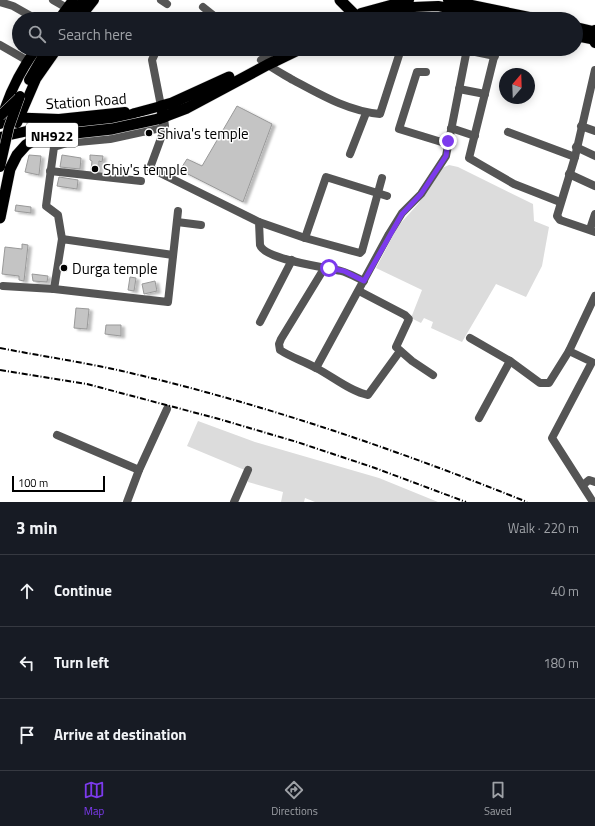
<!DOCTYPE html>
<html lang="en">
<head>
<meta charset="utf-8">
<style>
	:root { --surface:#171b24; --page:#242831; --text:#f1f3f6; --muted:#9ea1a6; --line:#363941; --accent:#7c3aed }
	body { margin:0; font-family:"Titillium Web",sans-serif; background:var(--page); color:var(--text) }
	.compass { position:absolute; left:499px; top:68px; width:36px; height:36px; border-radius:50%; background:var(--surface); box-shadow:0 2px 10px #0003; rotate:19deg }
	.scale { position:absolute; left:12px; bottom:10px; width:93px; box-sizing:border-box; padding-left:4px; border:2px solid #000; border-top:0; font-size:11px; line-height:14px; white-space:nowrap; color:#000; -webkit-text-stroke:3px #fff; paint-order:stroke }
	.stop { position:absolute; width:12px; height:12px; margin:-9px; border:3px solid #7c3aed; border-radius:50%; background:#fff }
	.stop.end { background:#7c3aed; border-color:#fff; box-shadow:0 1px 4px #0008 }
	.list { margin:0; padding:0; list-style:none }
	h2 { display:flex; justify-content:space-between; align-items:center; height:52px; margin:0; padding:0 16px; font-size:17px }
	h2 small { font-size:13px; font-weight:400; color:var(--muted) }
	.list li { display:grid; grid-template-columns:26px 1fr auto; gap:12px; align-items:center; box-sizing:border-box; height:72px; padding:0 16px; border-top:1px solid var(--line) }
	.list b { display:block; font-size:15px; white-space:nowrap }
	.list em { font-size:13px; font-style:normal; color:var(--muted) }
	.icon { flex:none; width:22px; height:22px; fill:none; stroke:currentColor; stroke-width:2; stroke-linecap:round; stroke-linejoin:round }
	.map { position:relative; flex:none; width:595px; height:502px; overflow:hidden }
	.search { position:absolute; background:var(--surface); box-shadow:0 2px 10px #0003; left:12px; right:12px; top:12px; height:44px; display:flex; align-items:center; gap:10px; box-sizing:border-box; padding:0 14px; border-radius:22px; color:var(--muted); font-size:15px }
	.sheet { height:268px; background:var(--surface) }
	nav { display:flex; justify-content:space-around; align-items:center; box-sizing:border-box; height:56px; border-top:1px solid var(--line); background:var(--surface); font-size:11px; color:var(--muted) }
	nav a { display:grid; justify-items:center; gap:2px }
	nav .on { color:var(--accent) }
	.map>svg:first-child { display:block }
	.green { fill:#dcdcdc }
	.building { fill:#c4c4c4; stroke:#999; filter:url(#shadow) }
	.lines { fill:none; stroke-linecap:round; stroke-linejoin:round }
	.major-casing { stroke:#dbdbdb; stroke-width:11 }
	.highway-casing { stroke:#dbdbdb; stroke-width:12 }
	.minor { stroke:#555; stroke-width:8 }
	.major { stroke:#000; stroke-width:10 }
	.highway { stroke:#000; stroke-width:11 }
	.rail { stroke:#000; stroke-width:2; stroke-dasharray:6 2 1 2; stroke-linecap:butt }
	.major-bridge-casing { stroke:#dbdbdb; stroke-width:11; stroke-linecap:butt }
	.highway-bridge-casing { stroke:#dbdbdb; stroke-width:12; stroke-linecap:butt }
	.major-bridge { stroke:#000; stroke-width:10 }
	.highway-bridge { stroke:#000; stroke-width:11 }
	.route { stroke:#7c3aed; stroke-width:5 }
	.poi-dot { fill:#000; stroke:#fff; stroke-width:1.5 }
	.labels { text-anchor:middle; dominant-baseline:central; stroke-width:3; stroke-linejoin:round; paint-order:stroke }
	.shield { fill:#fff; stroke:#4c4c4c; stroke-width:1 }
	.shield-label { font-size:14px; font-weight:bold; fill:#000 }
	.street-label { font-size:15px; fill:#000; stroke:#fff }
	.poi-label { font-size:15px; fill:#000; stroke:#fff; text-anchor:start }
</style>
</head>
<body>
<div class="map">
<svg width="595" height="502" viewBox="0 0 595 502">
	<defs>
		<filter id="shadow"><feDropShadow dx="3.5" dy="2" stdDeviation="1" flood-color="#0004"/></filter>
	</defs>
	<rect width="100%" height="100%" fill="#fff"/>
	<!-- green -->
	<g class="green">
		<path d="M449 165 458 167 533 204 534 221 549 227 542 266 526 297 496 284 462 342 431 328 433 322 424 318 421 323 411 318 422 290 376 268 398 226 418 204 442 168Z"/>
		<path d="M198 421 255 442 379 478 438 502H315L305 498 304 502H281L283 492 248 482 247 471 187 446Z"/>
	</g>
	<!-- building -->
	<g class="building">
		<path d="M237 106 272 124 243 202 180 170 187 159 202 166Z"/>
		<path d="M29 155 41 156 39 175 25 172Z"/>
		<path d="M62 155 81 158 80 169 60 167Z"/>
		<path d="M90 155 103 156 102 162 99 161V171L91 170 92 161 90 160Z"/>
		<path d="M59 177 78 180 77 189 57 186Z"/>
		<path d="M16 205 31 207V213L15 211Z"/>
		<path d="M22 244 28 245 24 281 19 280V276L2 274 5 247 22 249Z"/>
		<path d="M32 274 48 276 47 282 33 281Z"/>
		<path d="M130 277 136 278 134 291 128 290Z"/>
		<path d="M155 281 157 291 144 294 142 284Z"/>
		<path d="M76 308 89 309 87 329 74 328Z"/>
		<path d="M106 325H121V336L105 334Z"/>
	</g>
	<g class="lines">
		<!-- major casing -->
		<g class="major-casing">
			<g id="major">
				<path d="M448 0 539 19"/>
				<path d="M361 13 409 0"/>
				<path d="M59 19 73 0"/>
				<path d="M70 19 84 0"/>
				<path d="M79 19 94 0"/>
				<path d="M367 19 413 7 438 6 506 19"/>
				<path d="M576 27 593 31"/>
				<path d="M595 30 591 36 595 43"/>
				<path d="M576 36 591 39"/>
				<path d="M29 80 47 49"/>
				<path d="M5 117 59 119 125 112"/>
				<path d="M17 123 36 79 57 49"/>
				<path d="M0 124C7 98 20 71 36 49"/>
				<path d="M0 137 32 130 120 119 135 113 161 106"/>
			</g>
		</g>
		<!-- highway casing -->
		<g class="highway-casing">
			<g id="highway">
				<path d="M340 0 359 19"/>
				<path d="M164 117 161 106 172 103 229 77"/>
				<path d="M158 119 187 108 267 65 300 49"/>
			</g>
		</g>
		<!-- minor -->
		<g class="minor">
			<path d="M53 0 67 8"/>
			<path d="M161 0 167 4"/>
			<path d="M0 2 13 6 36 19"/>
			<path d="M203 7 218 19"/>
			<path d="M409 19 413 7"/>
			<path d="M0 45 28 61"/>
			<path d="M157 49 152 60 161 106"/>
			<path d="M258 49 268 57"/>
			<path d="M496 49 469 158 514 184 560 202"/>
			<path d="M466 50 495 56"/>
			<path d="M261 60C271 68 283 74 293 80 321 95 348 111 380 114L401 49"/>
			<path d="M595 70 575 157 557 216 560 220 595 232"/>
			<path d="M426 72H417L399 129 448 144"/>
			<path d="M459 89 485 94"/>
			<path d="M164 117 165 127 150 168 259 222 260 245C265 260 326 267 341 271 349 273 357 278 364 281"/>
			<path d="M581 126 595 131"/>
			<path d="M451 128 475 136"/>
			<path d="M508 132 575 157"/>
			<path d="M576 147 595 156"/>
			<path d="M350 154 366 113"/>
			<path d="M50 171 141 181"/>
			<path d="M569 174 595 186"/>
			<path d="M177 222 201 225"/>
			<path d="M259 222 305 238 360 253 362 251 382 178"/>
			<path d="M590 229 595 214"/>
			<path d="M305 238 326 177 387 196"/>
			<path d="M62 239 58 215 46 206 54 147 67 143 110 139 165 127"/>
			<path d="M325 267 281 339 279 344 280 350C292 358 304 361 316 368 332 376 351 392 368 395L400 351"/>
			<path d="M3 286 54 289 168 302 178 211"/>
			<path d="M54 289 62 239 173 255"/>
			<path d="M359 291 405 315 409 319 396 347 412 361 433 375"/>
			<path d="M260 322 292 260"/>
			<path d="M470 338 510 361 540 383H549L569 351 595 296"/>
			<path d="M569 351 592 362 552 438 593 502"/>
			<path d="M316 368 389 234 402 213 421 194 446 156 467 49"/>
			<path d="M479 418 510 361"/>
			<path d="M57 435 139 470"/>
			<path d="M583 485 589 480 595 482"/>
			<path d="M127 502 139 470 167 409"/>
			<path d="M234 502 248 470"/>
		</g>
		<!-- major -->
		<use href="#major" class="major"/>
		<!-- highway -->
		<use href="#highway" class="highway"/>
		<!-- rail -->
		<g class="rail">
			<path d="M0 348C41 356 82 362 122 371 261 403 395 449 527 502"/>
			<path d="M0 370 87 384 219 419 297 442 375 468 466 502"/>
		</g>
		<!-- major-bridge casing -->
		<g class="major-bridge-casing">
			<g id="major-bridge">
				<path d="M0 116 19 98"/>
				<path d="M0 167 9 127 20 96"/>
			</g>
		</g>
		<!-- highway-bridge casing -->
		<g class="highway-bridge-casing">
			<path id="highway-bridge" d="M0 218 10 169 17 155 26 145 36 139 48 136 112 129 158 119"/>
		</g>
		<!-- major-bridge -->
		<use href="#major-bridge" class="major-bridge"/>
		<!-- highway-bridge -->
		<use href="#highway-bridge" class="highway-bridge"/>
	</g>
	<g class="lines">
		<!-- route -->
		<path class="route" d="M329 268 344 271 364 281 402 214 421 194 446 156 448 141"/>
	</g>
	<!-- markers -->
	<g class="poi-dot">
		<circle cx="149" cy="133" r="4"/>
		<circle cx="95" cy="169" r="4"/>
		<circle cx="64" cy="268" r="4"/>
	</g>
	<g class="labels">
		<!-- shield labels -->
		<rect class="shield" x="26" y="123" width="52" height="24" rx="3"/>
		<g class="shield-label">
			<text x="52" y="135">NH922</text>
		</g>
		<!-- street labels -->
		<g class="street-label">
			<text transform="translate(86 101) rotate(-4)">Station Road</text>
		</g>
		<!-- poi labels -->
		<g class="poi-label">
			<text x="157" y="133">Shiva's temple</text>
			<text x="103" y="169">Shiv's temple</text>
			<text x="72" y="268">Durga temple</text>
		</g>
	</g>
</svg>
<svg class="compass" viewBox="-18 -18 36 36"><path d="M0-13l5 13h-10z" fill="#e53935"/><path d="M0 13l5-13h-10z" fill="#9ea1a6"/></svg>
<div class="scale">100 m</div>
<div class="stop" style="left:329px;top:268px"></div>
<div class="stop end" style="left:448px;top:141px"></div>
<div class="search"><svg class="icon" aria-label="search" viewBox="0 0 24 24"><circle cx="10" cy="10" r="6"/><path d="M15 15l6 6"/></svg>Search here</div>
</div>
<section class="sheet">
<h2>3 min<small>Walk · 220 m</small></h2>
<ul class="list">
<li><svg class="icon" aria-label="ahead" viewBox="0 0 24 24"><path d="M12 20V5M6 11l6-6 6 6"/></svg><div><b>Continue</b></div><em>40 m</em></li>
<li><svg class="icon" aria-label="left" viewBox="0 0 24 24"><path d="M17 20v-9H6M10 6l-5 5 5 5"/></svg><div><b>Turn left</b></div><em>180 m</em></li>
<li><svg class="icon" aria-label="arrive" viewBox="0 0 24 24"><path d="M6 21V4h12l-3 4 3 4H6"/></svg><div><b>Arrive at destination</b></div></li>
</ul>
</section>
<nav>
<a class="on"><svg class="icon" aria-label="map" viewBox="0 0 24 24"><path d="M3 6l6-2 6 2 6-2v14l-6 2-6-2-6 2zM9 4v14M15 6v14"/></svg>Map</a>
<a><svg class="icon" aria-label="directions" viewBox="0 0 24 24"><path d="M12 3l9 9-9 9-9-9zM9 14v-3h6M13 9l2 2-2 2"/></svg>Directions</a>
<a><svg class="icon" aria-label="saved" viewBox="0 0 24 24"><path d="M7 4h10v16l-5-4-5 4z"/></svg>Saved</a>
</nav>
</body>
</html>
